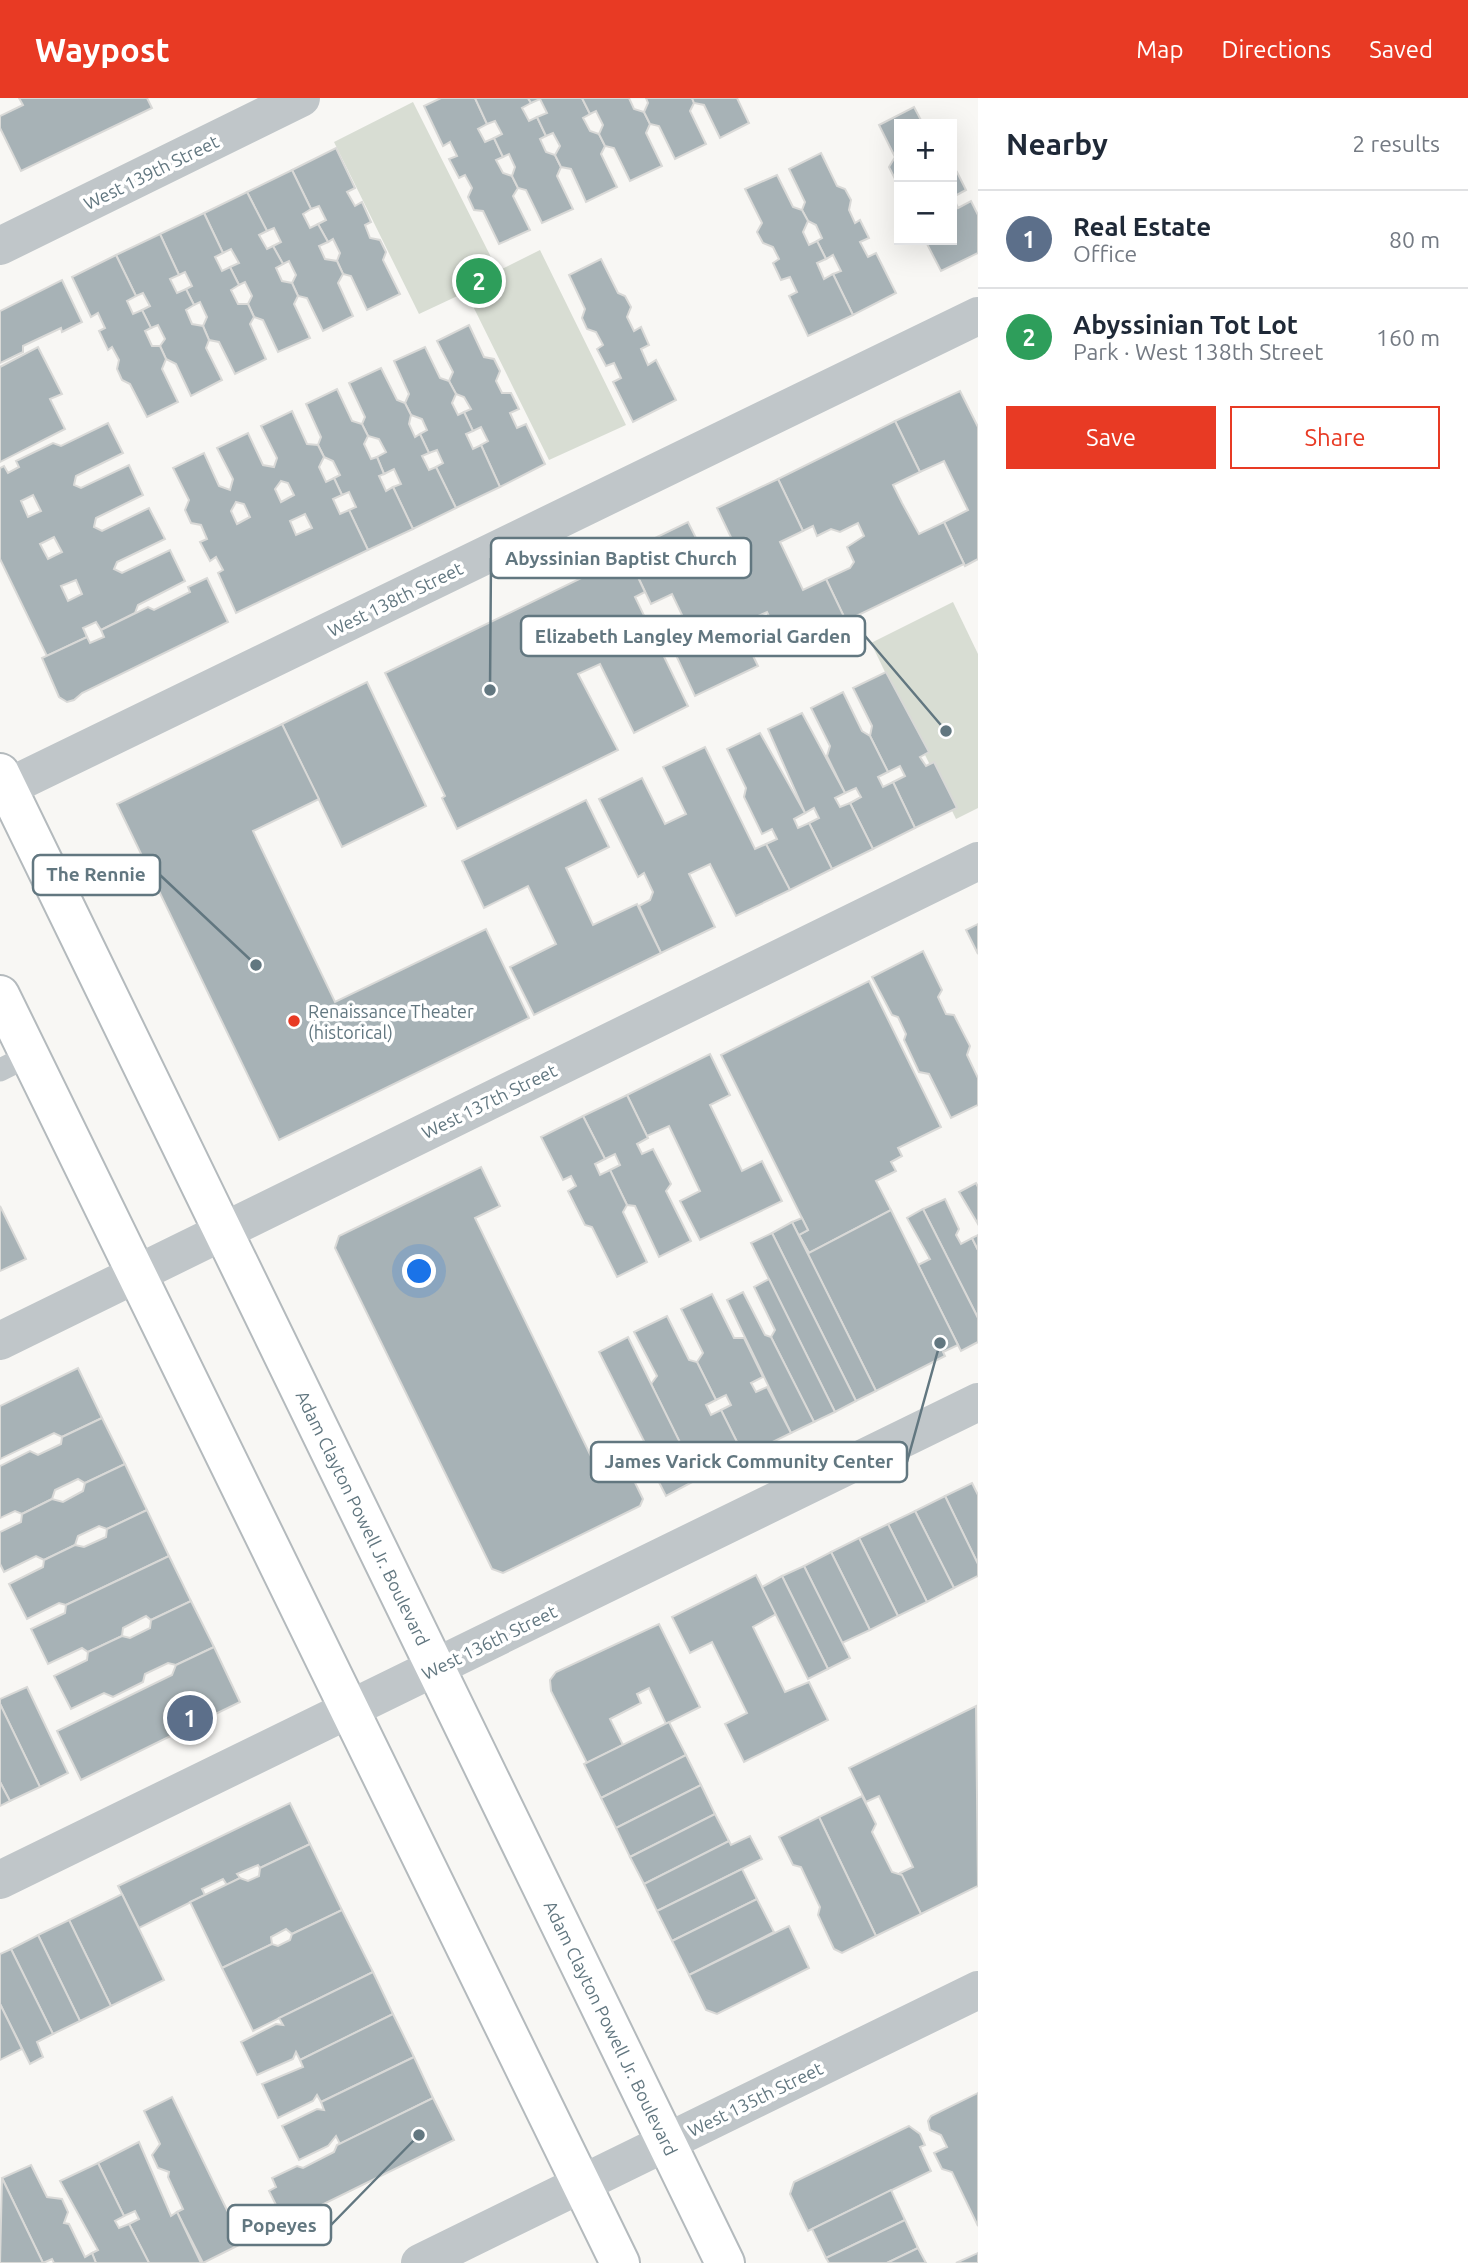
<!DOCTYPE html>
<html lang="en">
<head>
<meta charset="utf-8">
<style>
	:root { --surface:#fff; --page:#f6f6f7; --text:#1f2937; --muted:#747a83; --line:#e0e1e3; --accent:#e83a24 }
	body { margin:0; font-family:Ubuntu,sans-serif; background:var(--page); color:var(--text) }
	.controls { position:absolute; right:21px; top:21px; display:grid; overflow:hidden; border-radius:0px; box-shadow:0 7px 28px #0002 }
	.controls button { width:63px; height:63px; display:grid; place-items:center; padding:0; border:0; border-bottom:2px solid var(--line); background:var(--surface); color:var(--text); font:35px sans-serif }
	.you { position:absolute; left:420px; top:1174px; width:24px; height:24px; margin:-18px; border:5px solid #fff; border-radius:50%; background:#1a73e8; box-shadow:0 0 0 10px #1a73e833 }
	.badge { display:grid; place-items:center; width:46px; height:46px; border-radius:50%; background:var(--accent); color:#fff; font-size:23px; font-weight:700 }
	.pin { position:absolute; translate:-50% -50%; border:4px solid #fff; box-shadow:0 2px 7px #0006 }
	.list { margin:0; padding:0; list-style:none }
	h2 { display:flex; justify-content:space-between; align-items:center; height:91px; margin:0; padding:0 28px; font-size:30px }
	h2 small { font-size:23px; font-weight:400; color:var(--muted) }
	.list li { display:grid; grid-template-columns:46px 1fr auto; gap:21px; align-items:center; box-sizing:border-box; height:98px; padding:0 28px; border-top:2px solid var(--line) }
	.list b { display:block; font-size:26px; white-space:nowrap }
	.list p { margin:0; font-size:23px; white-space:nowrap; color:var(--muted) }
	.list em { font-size:23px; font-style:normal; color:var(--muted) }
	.actions { display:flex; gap:14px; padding:21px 28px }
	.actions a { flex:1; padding:16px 0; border:2px solid var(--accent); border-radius:0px; text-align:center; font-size:24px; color:var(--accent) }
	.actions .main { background:var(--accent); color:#fff }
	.map { position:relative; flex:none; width:978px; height:2165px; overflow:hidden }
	header { display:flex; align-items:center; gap:42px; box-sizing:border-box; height:98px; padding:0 35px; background:var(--accent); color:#fff }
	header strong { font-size:33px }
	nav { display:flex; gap:38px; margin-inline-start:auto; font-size:24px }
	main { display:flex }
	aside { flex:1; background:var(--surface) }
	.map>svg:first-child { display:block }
	.green { fill:#d8ddd3 }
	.building { fill:#a7b2b6; stroke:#d9d9d7; stroke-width:2; fill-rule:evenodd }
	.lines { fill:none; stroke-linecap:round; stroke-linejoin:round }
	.primary-casing { stroke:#b4babd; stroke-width:42 }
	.service { stroke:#c0c6c9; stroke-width:23 }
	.minor { stroke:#c0c6c9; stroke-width:38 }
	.tertiary { stroke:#c0c6c9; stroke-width:38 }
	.primary { stroke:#fff; stroke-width:38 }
	.poi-dot { fill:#e83a24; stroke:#fff; stroke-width:2.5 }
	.labels { text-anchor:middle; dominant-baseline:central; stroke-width:7; stroke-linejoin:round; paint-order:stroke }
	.street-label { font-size:18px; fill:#627780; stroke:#fff }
	.poi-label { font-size:18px; fill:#627780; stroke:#fff; text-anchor:start }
	.leader { fill:none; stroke:#627780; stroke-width:2.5 }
	.callout-dot { fill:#627780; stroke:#fff; stroke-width:2.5 }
	.callout { fill:#fff; stroke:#627780; stroke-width:2.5 }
	.callout-label { font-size:19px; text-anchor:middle; font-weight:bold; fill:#627780 }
</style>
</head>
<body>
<header>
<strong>Waypost</strong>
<nav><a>Map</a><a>Directions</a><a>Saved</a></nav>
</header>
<main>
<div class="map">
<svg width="978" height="2165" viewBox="0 0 978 2165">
	<rect width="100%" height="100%" fill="#f8f7f4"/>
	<!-- green -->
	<g class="green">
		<path d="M413 4 498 173 540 152 626 327 549 362 466 194 419 216 334 44Z"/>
		<path d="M953 504 978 556V710L956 721 871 545Z"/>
	</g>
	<!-- building -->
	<g class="building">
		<path d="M19 0H147L152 10 21 73 0 30V18L23 7Z"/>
		<path d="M441 0H475L487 26 478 31 485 44 494 40 503 59 496 62 503 75 512 78 518 90 513 98 530 132 499 146 483 113 474 112 468 99 472 90 465 77 459 80 449 61 457 58 450 44 443 48 424 8Z"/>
		<path d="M475 0H528L531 5 522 10 529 23 537 19 546 38 540 41 546 54 555 57 561 69 557 78 573 111 542 125 526 92 518 90 512 78 515 69 509 56 503 59 494 40 502 36 495 23 487 26Z"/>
		<path d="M528 0H582L590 16 583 20 590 33 599 36 605 48 601 56 617 89 586 104 571 71 561 69 555 57 560 48 553 35 546 38 537 19 547 15 540 1 531 5Z"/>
		<path d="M582 0H629L634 11 644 14 650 26 646 35 662 68 630 83 614 50 605 48 599 36 603 27 596 13 590 16Z"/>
		<path d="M646 0H692L694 5 690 13 706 46 675 61 659 28 650 26 644 14 648 5Z"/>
		<path d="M692 0H737L749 25 720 40 704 7 694 5Z"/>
		<path d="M914 9 923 26H899V82L895 81 889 69 895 59 879 27Z"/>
		<path d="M336 50 355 90 347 94 355 108 362 104 371 124 365 127 370 140 380 142 386 154 383 162 400 196 367 212 351 178 343 176 337 163 340 155 333 141 328 144 318 126 326 122 319 108 311 111 292 72Z"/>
		<path d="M821 55 837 88 845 91 851 102 849 112 855 125 860 122 869 140 860 144 868 159 876 155 896 195 853 217 833 176 841 173 833 157 826 161 817 143 822 140 816 127 808 123 802 112 805 104 789 71Z"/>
		<path d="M292 72 311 111 303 116 310 130 318 126 328 144 319 148 325 161 337 163 343 176 338 185 353 218 323 233 307 200 298 198 292 185 296 177 289 163 283 166 273 148 281 144 274 130 267 133 247 94Z"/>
		<path d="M957 74 966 92 953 99 958 110 971 103 978 117V155L941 173 925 142H952V77Z"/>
		<path d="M777 77 793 109 802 112 808 123 803 134 809 147 817 143 826 161 817 165 824 181 833 176 853 217 808 238 789 198 797 194 790 179 781 182 773 165 779 161 773 149 763 145 757 134 762 125 745 91Z"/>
		<path d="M247 94 267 133 259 137 267 151 273 148 283 166 276 170 282 183 292 185 298 198 294 206 310 240 278 254 263 222 254 219 248 206 252 198 245 184 239 187 230 169 239 165 231 151 223 155 204 115Z"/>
		<path d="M204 115 223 155 215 159 222 173 230 169 239 187 231 192 238 206H248L254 219 250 226 266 261 235 276 219 244 209 242 203 228 207 219 200 204 194 207 186 191 192 188 185 174 179 177 160 136Z"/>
		<path d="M160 136 179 177 170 181 177 195 186 191 194 207 186 212 192 226 203 228 209 242 206 250 222 282 191 298 176 266 166 261 160 248 165 241 158 227 151 230 142 212 150 208 143 195 136 198 116 157Z"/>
		<path d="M116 157 136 198 127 203 133 216 142 212 151 230 145 233 152 248H160L166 261 162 271 178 304 147 319 130 286 122 282 117 271 119 262 112 249 108 252 99 233 105 230 98 215 91 219 72 179Z"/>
		<path d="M601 161 618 195 625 198 631 209 627 219 634 233 641 229 649 247 641 251 648 267 656 262 676 302 633 324 613 284 621 280 614 265 606 268 597 251 603 247 596 234 587 231 582 220 585 211 569 177Z"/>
		<path d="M62 182 82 224 62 234 61 230 23 248V254L0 265V213Z"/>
		<path d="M469 227 484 259 494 261 500 273 496 283 502 295H511L519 311 510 315 517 330 526 326 545 366 500 389 481 347 488 343 481 329 473 333 464 314 471 311 464 299 456 296 449 283 453 274 437 243Z"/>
		<path d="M38 249 62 296 50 301 65 331 0 364V269Z"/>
		<path d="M425 249 440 280 449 283 456 296 452 305 458 317 464 314 473 333 466 336 473 351 481 347 500 389 456 410 436 369 443 365 437 352 429 355 420 336 427 332 422 321 411 317 405 305 409 296 394 263Z"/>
		<path d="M381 270 397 302 405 305 411 317 409 326 415 339 420 336 429 355 422 358 429 372 436 369 456 410 413 431 393 389 401 386 394 371 384 376 377 359 386 354 379 341 368 338 362 326 365 319 349 285Z"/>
		<path d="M337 291 352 323 362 326 368 338 364 346 371 361 377 359 384 376 379 378 386 393 393 389 413 431 368 452 349 412 356 409 349 394 342 397 334 380 340 377 333 363 324 359 318 347 321 339 306 306Z"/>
		<path d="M960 293 978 329V461L965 468 944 424 968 412 944 363 920 374 895 323Z"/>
		<path d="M292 313 307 346 318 347 324 359 319 369 326 384 334 380 342 397 333 401 340 416 349 412 368 452 236 515 218 475 223 472 216 459 210 463 200 444 207 441 201 427 191 425 185 412 189 402 173 370 204 355 219 388 230 392 233 381 217 350 248 335 263 367 274 369 277 360 261 328ZM281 383 288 385 294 397 281 404 275 391ZM236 404 244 406 250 419 237 426 231 413ZM305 416 312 430 296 437 290 423Z"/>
		<path d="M895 323 920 374 893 387 902 405 919 436 944 424 964 466 846 523 826 481 850 470 854 464 847 449 864 438 858 425 840 434 831 431 817 438 813 428 803 433 778 381Z"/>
		<path d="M108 325 123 355 76 378 74 387 81 390 129 367 143 397 96 420 94 429 102 433 149 410 165 441 117 464 114 471 122 475 170 452 185 483 138 507 135 515 101 532 96 524 83 530 87 539 47 558 0 461V370L4 368 8 375 19 369 16 363 53 345 61 348ZM33 397 41 413 28 419 21 403ZM54 439 62 454 48 461 40 446ZM76 482 82 496 68 503 61 488Z"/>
		<path d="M778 381 803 433 780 444 803 492 826 481 847 525 787 554 767 514 745 524 741 533 758 568 695 598 675 555 695 544 672 496 651 506 626 454 688 424 714 476 737 465 739 456 717 410Z"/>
		<path d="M626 454 645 494 635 499 688 608 634 635 600 566 578 576 618 652 457 731 442 700 445 698 385 575 598 472 597 468Z"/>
		<path d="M207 480 228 524 82 595 74 602 67 604 59 599 42 560 87 539 90 545 104 539 101 532 148 509 154 512 190 494 188 489Z"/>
		<path d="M886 574 929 654 920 659 926 668 934 664 957 710 915 730 893 684 905 678 900 668 888 674 870 638 872 628 853 590Z"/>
		<path d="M367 584 426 708 342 749 282 626Z"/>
		<path d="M843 594 862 633 870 638 888 674 878 679 883 689 893 684 915 730 873 751 850 705 861 699 856 690 845 695 827 658 830 648 811 610Z"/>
		<path d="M802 615 845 695 835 700 840 709 850 705 873 751 832 771 809 725 819 720 814 710 805 715 768 631Z"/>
		<path d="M282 626 319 701 253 733 335 904 486 831 529 920 279 1042 117 706Z"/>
		<path d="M760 635 805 715 794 721 798 730 809 725 832 771 790 792 766 746 777 741 772 731 762 736 744 699 746 690 727 651Z"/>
		<path d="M705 649 755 751 766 746 790 792 736 818 710 766 689 776 715 829 661 855 639 808 650 802 653 794 644 775 638 779 599 701 642 680 665 726 686 716 663 669Z"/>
		<path d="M586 702 609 749 566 770 593 827 637 806 661 855 534 917 510 869 556 846 528 788 484 810 462 763Z"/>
		<path d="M978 826V856L966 832Z"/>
		<path d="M923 853 942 892 938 899 946 916 954 917 970 948 967 957 978 980V1007L951 1020 929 976 919 974 904 942 906 936 898 919 892 917 872 879Z"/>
		<path d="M869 883 941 1029 898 1050 902 1058 891 1064 896 1073 876 1083 891 1112 809 1155 799 1137 808 1132 721 957Z"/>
		<path d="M710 956 730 997 710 1007 742 1073 762 1063 782 1103 700 1142 680 1103 700 1093 669 1028 647 1038 627 997Z"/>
		<path d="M627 997 648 1040 637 1046 642 1056 653 1051 671 1086 666 1093 691 1143 659 1159 635 1108 627 1107 610 1072 620 1067 615 1056 605 1061 583 1018Z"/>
		<path d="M583 1018 605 1061 595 1066 600 1077 610 1072 627 1107 623 1114 647 1164 617 1179 592 1129 585 1127 568 1093 576 1088 571 1078 563 1082 541 1039Z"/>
		<path d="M481 1069 500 1108 475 1120 601 1379 626 1366 643 1401 640 1408 503 1475 492 1471 335 1150 339 1138Z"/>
		<path d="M976 1085 978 1089V1126L959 1094Z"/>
		<path d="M945 1101 959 1131 956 1137 961 1146 972 1140 978 1152V1220L923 1111Z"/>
		<path d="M0 1108 26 1161 0 1173Z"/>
		<path d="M923 1111 978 1220V1244L961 1253 918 1167 930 1161 907 1120Z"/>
		<path d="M891 1112 958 1247 943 1254 945 1258 876 1293 792 1124 802 1120 808 1132 799 1137 809 1155Z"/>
		<path d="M792 1124 876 1293 856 1303 772 1135Z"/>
		<path d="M772 1135 856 1303 835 1314 751 1145Z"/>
		<path d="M978 1137V1152L972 1140Z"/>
		<path d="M769 1181 835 1314 814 1324 771 1239 775 1232 754 1189Z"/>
		<path d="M743 1194 765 1237 771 1239 814 1324 791 1335 727 1202Z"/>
		<path d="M712 1196 734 1240H744L763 1279 751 1285 756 1294 767 1289 791 1335 744 1358 721 1312 731 1307 726 1297 716 1302 697 1264 703 1255 681 1211Z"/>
		<path d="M667 1218 689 1262 697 1264 716 1302 706 1307 711 1317 721 1312 744 1358 698 1381 651 1286 657 1278 634 1234Z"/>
		<path d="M628 1239 698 1381 666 1398 646 1359 649 1353 599 1254Z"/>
		<path d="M78 1270 102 1320 62 1339 54 1335 0 1361V1308Z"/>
		<path d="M102 1320 125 1366 85 1385 78 1381 55 1392 52 1401 22 1416 15 1413 0 1420V1368L30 1353 38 1357 61 1346 62 1339Z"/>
		<path d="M125 1366 147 1412 107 1431 99 1428 78 1438 75 1447 44 1462 36 1458 4 1474 0 1466V1434L21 1424 22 1416 52 1401 63 1404 83 1393 85 1385Z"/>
		<path d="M972 1385 978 1397V1466L945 1398Z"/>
		<path d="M945 1398 978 1466V1478L954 1490 915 1413Z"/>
		<path d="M147 1412 169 1458 66 1507 59 1505 27 1521 9 1486 43 1469 44 1462 75 1447 84 1449 106 1439 107 1431Z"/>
		<path d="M915 1413 954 1490 927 1504 888 1426Z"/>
		<path d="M888 1426 927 1504 898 1518 859 1440Z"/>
		<path d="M859 1440 898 1518 870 1532 831 1454Z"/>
		<path d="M831 1454 870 1532 842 1545 804 1468Z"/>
		<path d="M169 1458 191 1503 151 1522 146 1518 123 1530 122 1538 88 1554 82 1550 48 1566 31 1531 65 1515 66 1507Z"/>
		<path d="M804 1468 850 1560 828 1571 782 1478Z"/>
		<path d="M756 1477 776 1516 753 1529 785 1594 809 1584 828 1622 744 1664 725 1626 747 1615 712 1544 690 1555 672 1519Z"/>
		<path d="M782 1478 828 1571 808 1581 762 1489Z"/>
		<path d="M191 1503 214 1549 176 1567 168 1565 145 1576 143 1584 113 1599 104 1595 71 1611 54 1578 87 1562 88 1554 122 1538 130 1540 150 1530 151 1522Z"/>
		<path d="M659 1526 700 1609 666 1626 649 1590 637 1596 641 1605 610 1621 623 1647 587 1665 551 1593 550 1582 556 1574Z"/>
		<path d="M214 1549 240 1604 81 1682 57 1633 172 1577 176 1567Z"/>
		<path d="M27 1589 68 1675 40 1689 0 1606V1601Z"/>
		<path d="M0 1606 40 1689 10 1703 0 1684Z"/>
		<path d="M976 1608 978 1788 921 1816 900 1775 913 1769 879 1698 866 1704 849 1670Z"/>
		<path d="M669 1624 686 1657 601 1700 584 1666Z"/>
		<path d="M686 1657 701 1687 616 1730 601 1700Z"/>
		<path d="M0 1684 10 1703 0 1708Z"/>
		<path d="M701 1687 715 1716 630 1759 616 1730Z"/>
		<path d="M862 1698 876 1726 872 1734 892 1774 902 1777 921 1816 876 1838 819 1719Z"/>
		<path d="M290 1705 310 1746 260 1770 258 1767 237 1776 240 1780 227 1787 223 1781 202 1791 205 1797 139 1830 118 1788Z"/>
		<path d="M715 1716 729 1743 644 1786 630 1759Z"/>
		<path d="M819 1719 876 1838 842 1855 834 1851 818 1817 820 1809 801 1769 793 1767 779 1739Z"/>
		<path d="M750 1738 762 1761 657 1813 644 1786 729 1743 731 1747Z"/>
		<path d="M310 1746 342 1812 292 1836 286 1831 271 1839 272 1846 222 1870 190 1804 240 1780 248 1783 259 1778 260 1770Z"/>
		<path d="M742 1771 757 1801 672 1843 657 1813Z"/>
		<path d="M122 1796 164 1882 111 1908 69 1822Z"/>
		<path d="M757 1801 774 1834 689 1877 672 1843Z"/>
		<path d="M342 1812 373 1874 253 1933 222 1870 272 1846 278 1848 290 1842 292 1836Z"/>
		<path d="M69 1822 111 1908 80 1923 38 1837Z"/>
		<path d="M789 1828 809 1870 717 1916 706 1912 689 1877Z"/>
		<path d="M38 1837 80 1923 53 1936 11 1851Z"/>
		<path d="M11 1851 53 1936 37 1944 43 1959 30 1966 0 1906V1856Z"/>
		<path d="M373 1874 393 1916 300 1962 296 1954 293 1961 257 1977 241 1944 276 1926 283 1927 279 1920Z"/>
		<path d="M0 1906 22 1951 0 1962Z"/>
		<path d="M393 1916 414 1959 321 2004 317 1997 313 2003 278 2020 262 1986 303 1969 300 1962Z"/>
		<path d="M414 1959 433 2000 340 2046 336 2038 328 2048 299 2062 282 2028 317 2011 324 2012 321 2004Z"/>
		<path d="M978 1995V2128L952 2074 942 2071 934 2055 947 2049 941 2037 930 2032 928 2023 931 2018Z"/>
		<path d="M172 1999 243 2145 203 2165 177 2114 183 2111 168 2079 169 2074 158 2070 152 2057 160 2046 144 2013Z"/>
		<path d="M433 2000 454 2042 285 2125 269 2093 276 2089 272 2080 297 2068 303 2070 334 2054 337 2047Z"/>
		<path d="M909 2028 920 2036 925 2047 920 2049 931 2073 808 2133 790 2096 794 2084Z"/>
		<path d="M139 2044 171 2118 177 2114 201 2165H149L129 2126 139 2121 135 2113 124 2118 98 2065Z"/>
		<path d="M98 2065 124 2118 115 2123 119 2130 129 2126 149 2165H96L92 2155 98 2152 60 2083Z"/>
		<path d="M31 2067 47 2099 62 2101 68 2114 64 2125 69 2126 85 2159 92 2155 96 2165H54L52 2161 43 2165 2 2080Z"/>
		<path d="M2 2080 43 2165H0Z"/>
		<path d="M891 2092 905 2122 826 2160 812 2131Z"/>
		<path d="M905 2122 918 2150 887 2165H829L826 2160Z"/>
		<path d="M918 2150 926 2165H887Z"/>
		<path d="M978 2155V2165H956Z"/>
	</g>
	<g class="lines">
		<!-- primary casing -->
		<g class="primary-casing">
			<g id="primary">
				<path d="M0 675 725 2165"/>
				<path d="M0 897 620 2165"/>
			</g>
		</g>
		<!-- service -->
		<path class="service" d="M0 972 30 957"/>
		<!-- minor -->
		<g class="minor">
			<path d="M0 148 301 0"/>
			<path d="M0 693 978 218"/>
			<path d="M0 1243 978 763"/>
			<path d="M0 1782 978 1304"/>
		</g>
		<!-- tertiary -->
		<path class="tertiary" d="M420 2165 978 1892"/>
		<!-- primary -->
		<use href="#primary" class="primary"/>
	</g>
	<!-- markers -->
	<circle class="poi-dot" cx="294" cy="923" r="7"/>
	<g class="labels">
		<!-- street labels -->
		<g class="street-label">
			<text transform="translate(151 74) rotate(-26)">West 139th Street</text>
			<text transform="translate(395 501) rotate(-26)">West 138th Street</text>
			<text transform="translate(489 1003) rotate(-26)">West 137th Street</text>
			<text transform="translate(363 1420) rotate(64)">Adam Clayton Powell Jr. Boulevard</text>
			<text transform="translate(489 1544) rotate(-26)">West 136th Street</text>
			<text transform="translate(611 1930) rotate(64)">Adam Clayton Powell Jr. Boulevard</text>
			<text transform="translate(755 2001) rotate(-26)">West 135th Street</text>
		</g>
		<!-- poi labels -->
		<g class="poi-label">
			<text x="308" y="913">Renaissance Theater<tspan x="308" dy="21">(historical)</tspan></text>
		</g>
	</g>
	<!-- callouts -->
	<path class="leader" d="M490 592L491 460M946 633L865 538M256 867L160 777M940 1245L907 1364M419 2037L331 2127"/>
	<g class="callout-dot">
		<circle cx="490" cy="592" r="7"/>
		<circle cx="946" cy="633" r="7"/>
		<circle cx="256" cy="867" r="7"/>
		<circle cx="940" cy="1245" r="7"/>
		<circle cx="419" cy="2037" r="7"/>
	</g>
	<g class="callout">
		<rect x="491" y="440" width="260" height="40" rx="7"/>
		<rect x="521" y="518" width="344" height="40" rx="7"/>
		<rect x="33" y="757" width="127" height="40" rx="7"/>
		<rect x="591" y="1344" width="316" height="40" rx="7"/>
		<rect x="228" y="2107" width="103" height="40" rx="7"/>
	</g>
	<g class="callout-label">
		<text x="621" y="467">Abyssinian Baptist Church</text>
		<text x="693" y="545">Elizabeth Langley Memorial Garden</text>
		<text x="96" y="783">The Rennie</text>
		<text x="749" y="1370">James Varick Community Center</text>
		<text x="279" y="2134">Popeyes</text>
	</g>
</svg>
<div class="controls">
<button>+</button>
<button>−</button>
</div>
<div class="you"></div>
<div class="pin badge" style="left:190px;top:1620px;background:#5c6f8a">1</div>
<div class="pin badge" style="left:479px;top:183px;background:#2e9e5b">2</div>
</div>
<aside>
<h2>Nearby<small>2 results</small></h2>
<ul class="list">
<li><span class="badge" style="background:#5c6f8a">1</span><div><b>Real Estate</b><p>Office</p></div><em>80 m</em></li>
<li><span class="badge" style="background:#2e9e5b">2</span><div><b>Abyssinian Tot Lot</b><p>Park · West 138th Street</p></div><em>160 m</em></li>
</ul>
<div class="actions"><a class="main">Save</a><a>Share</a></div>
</aside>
</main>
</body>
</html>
